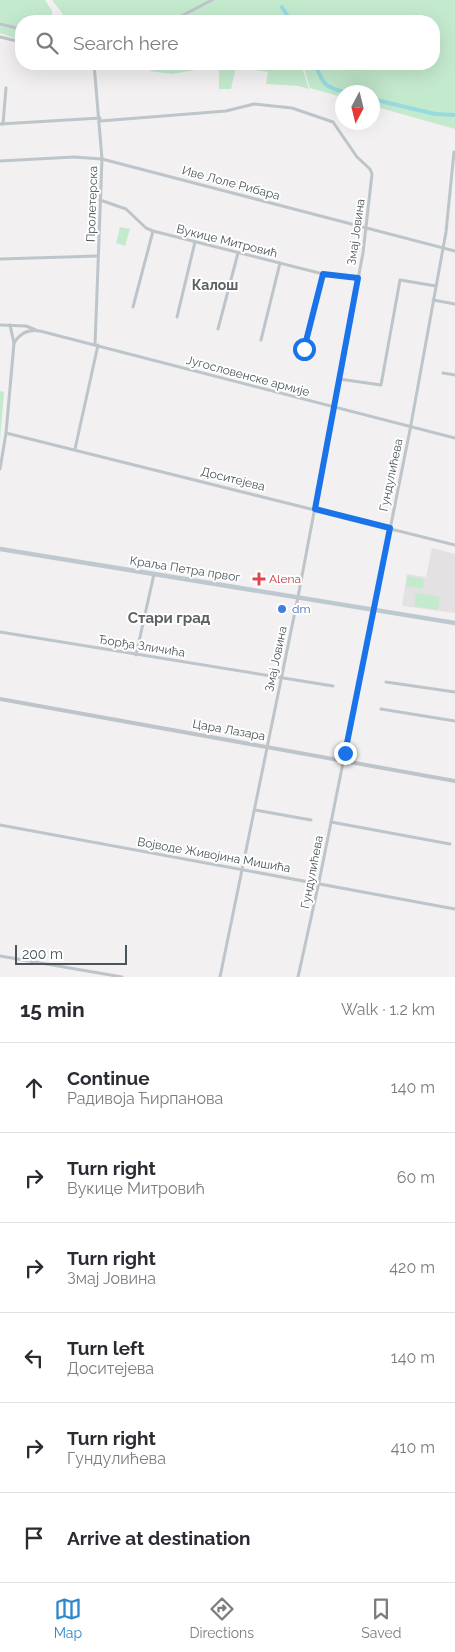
<!DOCTYPE html>
<html lang="en">
<head>
<meta charset="utf-8">
<style>
	:root { --surface:#fff; --page:#f2f2f3; --text:#2b2b33; --muted:#7c7c81; --line:#e1e1e2; --accent:#3088cb }
	body { margin:0; font-family:Raleway,sans-serif; background:var(--page); color:var(--text) }
	.compass { position:absolute; left:335px; top:85px; width:45px; height:45px; border-radius:50%; background:var(--surface); box-shadow:0 5px 20px #0002; rotate:187deg }
	.scale { position:absolute; left:15px; bottom:12px; width:112px; box-sizing:border-box; padding-left:5px; border:2px solid #4a555b; border-top:0; font-size:14px; line-height:18px; white-space:nowrap; color:#4a555b; -webkit-text-stroke:4px #fff; paint-order:stroke }
	.stop { position:absolute; width:15px; height:15px; margin:-11px; border:4px solid #1a73e8; border-radius:50%; background:#fff }
	.stop.end { background:#1a73e8; border-color:#fff; box-shadow:0 1px 5px #0008 }
	.list { margin:0; padding:0; list-style:none }
	h2 { display:flex; justify-content:space-between; align-items:center; height:65px; margin:0; padding:0 20px; font-size:21px }
	h2 small { font-size:16px; font-weight:400; color:var(--muted) }
	.list li { display:grid; grid-template-columns:32px 1fr auto; gap:15px; align-items:center; box-sizing:border-box; height:90px; padding:0 20px; border-top:1px solid var(--line) }
	.list b { display:block; font-size:19px; white-space:nowrap }
	.list p { margin:0; font-size:16px; white-space:nowrap; color:var(--muted) }
	.list em { font-size:16px; font-style:normal; color:var(--muted) }
	.icon { flex:none; width:28px; height:28px; fill:none; stroke:currentColor; stroke-width:2; stroke-linecap:round; stroke-linejoin:round }
	.map { position:relative; flex:none; width:455px; height:977px; overflow:hidden }
	.search { position:absolute; background:var(--surface); box-shadow:0 5px 20px #0002; left:15px; right:15px; top:15px; height:55px; display:flex; align-items:center; gap:12px; box-sizing:border-box; padding:0 18px; border-radius:20px; color:var(--muted); font-size:19px }
	.sheet { height:605px; background:var(--surface) }
	nav { display:flex; justify-content:space-around; align-items:center; box-sizing:border-box; height:70px; border-top:1px solid var(--line); background:var(--surface); font-size:14px; color:var(--muted) }
	nav a { display:grid; justify-items:center; gap:2px }
	nav .on { color:var(--accent) }
	.map>svg:first-child { display:block }
	.education { fill:#e3e1e1 }
	.green { fill:#c4eace }
	.lines { fill:none; stroke-linecap:round; stroke-linejoin:round }
	.stream { stroke:#97dbe1; stroke-width:1 }
	.canal { stroke:#97dbe1; stroke-width:4 }
	.minor { stroke:#bdc5cb; stroke-width:3 }
	.tertiary { stroke:#bdc5cb; stroke-width:4 }
	.secondary { stroke:#bec8cf; stroke-width:4.5 }
	.route { stroke:#1a73e8; stroke-width:6 }
	.health-dot { fill:#e0444e; stroke:#fff; stroke-width:2 }
	.shop-dot { fill:#3f7fe0; stroke:#fff; stroke-width:2 }
	.labels { text-anchor:middle; dominant-baseline:central; stroke-width:4; stroke-linejoin:round; paint-order:stroke }
	.street-label { font-size:12px; fill:#4a555b; stroke:#fff }
	.health-label { font-size:12px; fill:#be3a42; stroke:#fff; text-anchor:start }
	.shop-label { font-size:12px; fill:#366cbe; stroke:#fff; text-anchor:start }
	.neighbourhood-label { font-size:14px; font-weight:bold; fill:#5d6164; stroke:#fff }
	.quarter-label { font-size:15px; font-weight:bold; fill:#5d6164; stroke:#fff }
</style>
</head>
<body>
<div class="map">
<svg width="455" height="977" viewBox="0 0 455 977">
	<rect width="100%" height="100%" fill="#f2f0f0"/>
	<!-- education -->
	<path class="education" d="M432 548 455 554V613L402 606 407 574 426 577Z"/>
	<!-- green -->
	<g class="green">
		<path d="M0 0H45L52 11V21H21V40L0 33Z"/>
		<path d="M52 0H455V129L373 106 372 92H342V97L310 88 303 64H434V21H64L62 13Z"/>
		<path d="M183 64H301L309 89 299 86 266 84 268 72 236 67 231 89H219V66L172 74 149 71Z"/>
		<path d="M120 227 130 229 125 246 116 243Z"/>
		<path d="M0 391 4 392 0 440Z"/>
		<path d="M407 576 424 579 423 589 406 586Z"/>
		<path d="M416 593 440 597 438 610 414 606Z"/>
	</g>
	<g class="lines">
		<!-- stream -->
		<path class="stream" d="M123 67 150 69 180 64"/>
		<!-- canal -->
		<g class="canal">
			<path d="M282 7 291 21"/>
			<path d="M315 64C322 82 324 88 345 92"/>
			<path d="M372 99 435 114 455 115"/>
		</g>
		<!-- minor -->
		<g class="minor">
			<path d="M172 21 212 0"/>
			<path d="M0 24 21 29"/>
			<path d="M0 37 21 42"/>
			<path d="M83 64 94 68"/>
			<path d="M94 64 102 159 95 345"/>
			<path d="M100 121 226 111 254 104 292 108 333 122 357 157 370 169 372 174 363 253 298 597 220 977"/>
			<path d="M0 124 100 118"/>
			<path d="M3 124 6 88"/>
			<path d="M0 161 74 157 102 159 455 251"/>
			<path d="M100 200 126 209 146 228 153 231 323 274 358 278"/>
			<path d="M0 259 98 256"/>
			<path d="M433 300 455 304"/>
			<path d="M133 307 153 231"/>
			<path d="M177 317 195 242"/>
			<path d="M0 325 26 326 36 330"/>
			<path d="M218 329 238 253"/>
			<path d="M261 340 280 263"/>
			<path d="M14 343C20 333 29 329 40 331L455 438"/>
			<path d="M304 349 323 274"/>
			<path d="M443 373 455 375"/>
			<path d="M339 379 381 385 400 280 436 286"/>
			<path d="M6 433 455 545"/>
			<path d="M75 449 98 345"/>
			<path d="M0 469 6 433 14 343 10 325"/>
			<path d="M0 632 333 686"/>
			<path d="M136 655 154 574"/>
			<path d="M386 682 455 692"/>
			<path d="M381 709 455 721"/>
			<path d="M255 810 311 820"/>
			<path d="M331 822 450 844"/>
			<path d="M0 825 455 909"/>
			<path d="M0 956 122 977"/>
			<path d="M298 977 319 882 410 430 446 232 454 152"/>
		</g>
		<!-- tertiary -->
		<path class="tertiary" d="M0 699 455 781"/>
		<!-- secondary -->
		<path class="secondary" d="M0 549 455 623"/>
	</g>
	<g class="lines">
		<!-- route -->
		<path class="route" d="M304 349 323 274 358 278 315 509 390 528 345 753"/>
	</g>
	<!-- markers -->
	<path class="health-dot" d="M256.5 571.5h5v5h5v5h-5v5h-5v-5h-5v-5h5z"/>
	<circle class="shop-dot" cx="282" cy="609" r="5"/>
	<g class="labels">
		<!-- street labels -->
		<g class="street-label">
			<text transform="translate(231 183) rotate(15)">Иве Лоле Рибара</text>
			<text transform="translate(92 204) rotate(-88)">Пролетерска</text>
			<text transform="translate(356 232) rotate(-82)">Змај Јовина</text>
			<text transform="translate(227 241) rotate(14)">Вукице Митровић</text>
			<text transform="translate(248 376) rotate(15)">Југословенске армије</text>
			<text transform="translate(391 475) rotate(-78)">Гундулићева</text>
			<text transform="translate(233 479) rotate(14)">Доситејева</text>
			<text transform="translate(185 569) rotate(9)">Краља Петра првог</text>
			<text transform="translate(142 646) rotate(9)">Ђорђа Зличића</text>
			<text transform="translate(276 659) rotate(-78)">Змај Јовина</text>
			<text transform="translate(229 730) rotate(10)">Цара Лазара</text>
			<text transform="translate(214 855) rotate(10)">Војводе Живојина Мишића</text>
			<text transform="translate(312 872) rotate(-79)">Гундулићева</text>
		</g>
		<!-- health labels -->
		<g class="health-label">
			<text x="269" y="579">Alena</text>
		</g>
		<!-- shop labels -->
		<g class="shop-label">
			<text x="292" y="609">dm</text>
		</g>
		<!-- neighbourhood labels -->
		<g class="neighbourhood-label">
			<text x="215" y="285">Калош</text>
		</g>
		<!-- quarter labels -->
		<g class="quarter-label">
			<text x="169" y="618">Стари град</text>
		</g>
	</g>
</svg>
<svg class="compass" viewBox="-18 -18 36 36"><path d="M0-13l5 13h-10z" fill="#e53935"/><path d="M0 13l5-13h-10z" fill="#7c7c81"/></svg>
<div class="scale">200 m</div>
<div class="stop" style="left:304px;top:349px"></div>
<div class="stop end" style="left:345px;top:753px"></div>
<div class="search"><svg class="icon" aria-label="search" viewBox="0 0 24 24"><circle cx="10" cy="10" r="6"/><path d="M15 15l6 6"/></svg>Search here</div>
</div>
<section class="sheet">
<h2>15 min<small>Walk · 1.2 km</small></h2>
<ul class="list">
<li><svg class="icon" aria-label="ahead" viewBox="0 0 24 24"><path d="M12 20V5M6 11l6-6 6 6"/></svg><div><b>Continue</b><p>Радивоја Ћирпанова</p></div><em>140 m</em></li>
<li><svg class="icon" aria-label="right" viewBox="0 0 24 24"><path d="M7 20v-9h11M14 6l5 5-5 5"/></svg><div><b>Turn right</b><p>Вукице Митровић</p></div><em>60 m</em></li>
<li><svg class="icon" aria-label="right" viewBox="0 0 24 24"><path d="M7 20v-9h11M14 6l5 5-5 5"/></svg><div><b>Turn right</b><p>Змај Јовина</p></div><em>420 m</em></li>
<li><svg class="icon" aria-label="left" viewBox="0 0 24 24"><path d="M17 20v-9H6M10 6l-5 5 5 5"/></svg><div><b>Turn left</b><p>Доситејева</p></div><em>140 m</em></li>
<li><svg class="icon" aria-label="right" viewBox="0 0 24 24"><path d="M7 20v-9h11M14 6l5 5-5 5"/></svg><div><b>Turn right</b><p>Гундулићева</p></div><em>410 m</em></li>
<li><svg class="icon" aria-label="arrive" viewBox="0 0 24 24"><path d="M6 21V4h12l-3 4 3 4H6"/></svg><div><b>Arrive at destination</b></div></li>
</ul>
</section>
<nav>
<a class="on"><svg class="icon" aria-label="map" viewBox="0 0 24 24"><path d="M3 6l6-2 6 2 6-2v14l-6 2-6-2-6 2zM9 4v14M15 6v14"/></svg>Map</a>
<a><svg class="icon" aria-label="directions" viewBox="0 0 24 24"><path d="M12 3l9 9-9 9-9-9zM9 14v-3h6M13 9l2 2-2 2"/></svg>Directions</a>
<a><svg class="icon" aria-label="saved" viewBox="0 0 24 24"><path d="M7 4h10v16l-5-4-5 4z"/></svg>Saved</a>
</nav>
</body>
</html>
